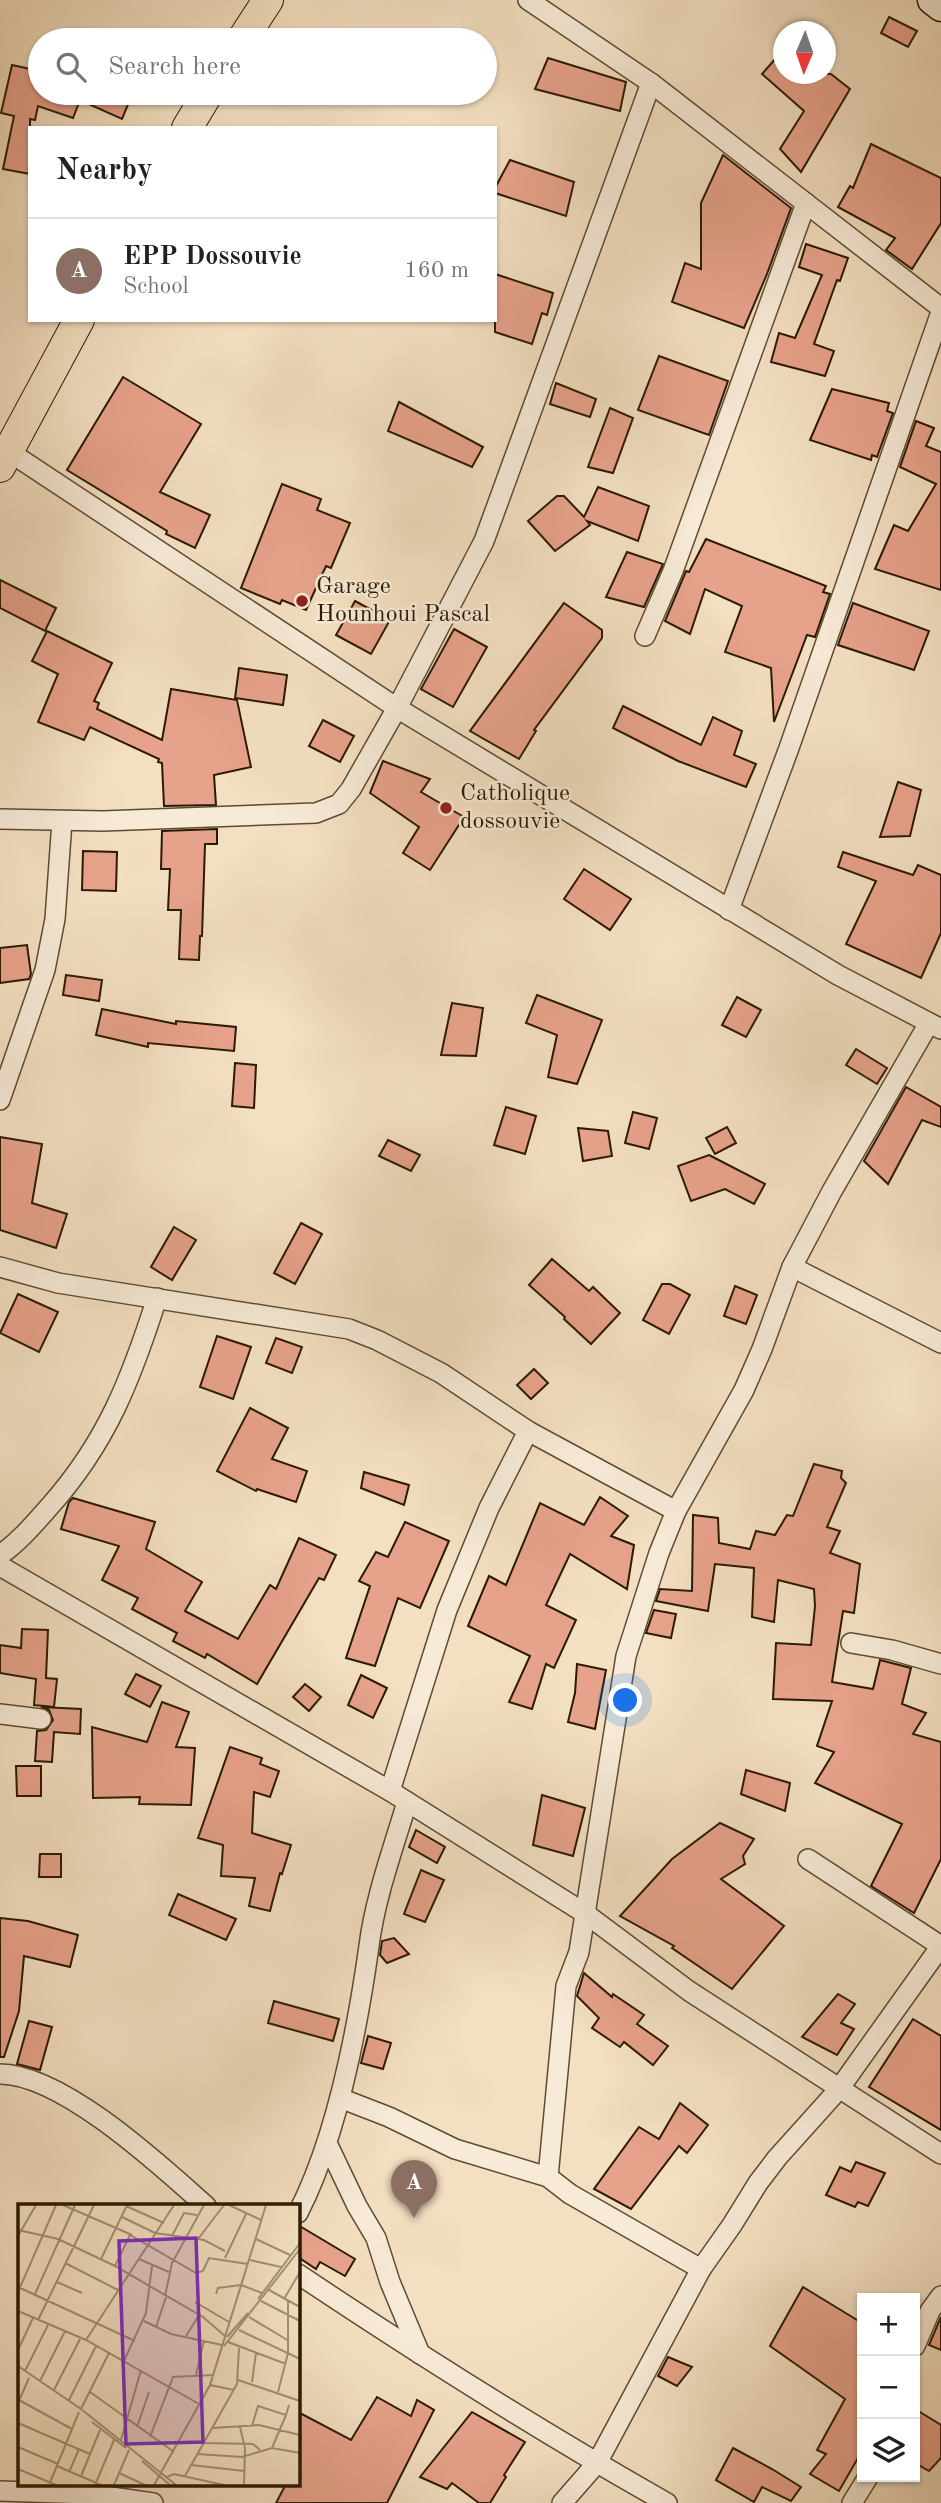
<!DOCTYPE html>
<html lang="en">
<head>
<meta charset="utf-8">
<style>
	:root { --surface:#fff; --page:#f6f6f6; --text:#202124; --muted:#757577; --line:#e0e0e0; --accent:#2563eb }
	body { margin:0; font-family:"Old Standard TT",serif; background:var(--page); color:var(--text) }
	.controls { position:absolute; right:21px; bottom:21px; display:grid; overflow:hidden; border-radius:0px; box-shadow:0 2px 5px #0004 }
	.controls button { width:63px; height:63px; display:grid; place-items:center; padding:0; border:0; border-bottom:2px solid var(--line); background:var(--surface); color:var(--text); font:35px sans-serif }
	.compass { position:absolute; left:773px; top:21px; width:63px; height:63px; border-radius:50%; background:var(--surface); box-shadow:0 2px 5px #0004; rotate:182deg }
	.you { position:absolute; left:626px; top:1701px; width:24px; height:24px; margin:-18px; border:5px solid #fff; border-radius:50%; background:#1a73e8; box-shadow:0 0 0 10px #1a73e833 }
	.badge { display:grid; place-items:center; width:46px; height:46px; border-radius:50%; background:var(--accent); color:#fff; font-size:23px; font-weight:700 }
	.pin { position:absolute; translate:-50% -58px; filter:drop-shadow(0 2px 4px #0008) }
	.pin::after { content:''; position:absolute; top:37px; width:24px; height:21px; background:inherit; clip-path:polygon(0 0,100% 0,50% 100%) }
	.list { margin:0; padding:0; list-style:none }
	h2 { display:flex; justify-content:space-between; align-items:center; height:91px; margin:0; padding:0 28px; font-size:30px }
	h2 small { font-size:23px; font-weight:400; color:var(--muted) }
	.list li { display:grid; grid-template-columns:46px 1fr auto; gap:21px; align-items:center; box-sizing:border-box; height:105px; padding:0 28px; border-top:2px solid var(--line) }
	.list b { display:block; font-size:26px; white-space:nowrap }
	.list p { margin:0; font-size:23px; white-space:nowrap; color:var(--muted) }
	.list em { font-size:23px; font-style:normal; color:var(--muted) }
	.icon { flex:none; width:38px; height:38px; fill:none; stroke:currentColor; stroke-width:2; stroke-linecap:round; stroke-linejoin:round }
	.map { position:relative; flex:none; width:941px; height:2503px; overflow:hidden }
	.search { position:absolute; background:var(--surface); box-shadow:0 2px 5px #0004; left:28px; top:28px; width:469px; height:77px; display:flex; align-items:center; gap:18px; box-sizing:border-box; padding:0 24px; border-radius:38px; color:var(--muted); font-size:26px }
	.panel { position:absolute; background:var(--surface); box-shadow:0 2px 5px #0004; left:28px; top:126px; width:469px; height:196px; border-radius:0px }
	.map>svg:first-child { display:block }
	.building { fill:#e7a28b; stroke:#2b1a02; stroke-width:2 }
	.lines { fill:none; stroke-linecap:round; stroke-linejoin:round }
	.minor-casing { stroke:#5d4b32; stroke-width:22 }
	.secondary-casing { stroke:#2b1a02; stroke-width:31 }
	.primary-casing { stroke:#2b1a02; stroke-width:32 }
	.minor { stroke:#f7ead7; stroke-width:19 }
	.secondary { stroke:#f7ead7; stroke-width:28 }
	.primary { stroke:#f3dfc1; stroke-width:30 }
	.poi-dot { fill:#8f2418; stroke:#f7ead7; stroke-width:2.5 }
	.labels { text-anchor:middle; dominant-baseline:central; stroke-width:5; stroke-linejoin:round; paint-order:stroke }
	.poi-label { font-size:24px; fill:#2b1a02; stroke:#f7ead7; text-anchor:start }
	.inset-road { fill:none; stroke:#a39075; stroke-width:2 }
	.view { fill:#7b2cbf; fill-opacity:0.15; stroke:#7b2cbf; stroke-width:3.5 }
	.inset-edge { fill:none; stroke:#2b1a02; stroke-width:3.5 }
</style>
</head>
<body>
<div class="map">
<svg width="941" height="2503" viewBox="0 0 941 2503">
	<rect width="100%" height="100%" fill="#f3dfc1"/>
	<filter id="stains"><feTurbulence type="fractalNoise" baseFrequency=".00286" numOctaves="4"/><feColorMatrix values="0 0 0 0 .2 0 0 0 0 .09 0 0 0 0 .02 0 0 0 .5 -.17"/></filter>
	<radialGradient id="worn" r=".72"><stop offset=".6" stop-color="#630" stop-opacity="0"/><stop offset="1" stop-color="#630" stop-opacity=".3"/></radialGradient>
	<!-- building -->
	<g class="building">
		<path d="M889 17 917 31 908 47 881 33Z"/>
		<path d="M783 50V74H831L850 89 801 172 780 149 804 111 762 74Z"/>
		<path d="M548 58 626 82 620 111 535 89Z"/>
		<path d="M12 65 40 71V93H108L129 102 122 119 80 100 73 118 38 106 35 120 30 119V174L3 169 14 116 1 113Z"/>
		<path d="M871 144 941 178V223L912 269 886 250 895 238 838 207 850 186 853 188Z"/>
		<path d="M723 155 791 208 767 274 744 328 672 302 685 263 701 269V203Z"/>
		<path d="M510 160 574 182 566 216 495 193V188Z"/>
		<path d="M806 244 848 258 840 281 837 280 814 344 834 351 825 376 771 362 779 333 795 338 822 275 799 267Z"/>
		<path d="M495 274 553 293 547 315 542 313 532 344 495 332Z"/>
		<path d="M659 356 728 381 709 435 638 410Z"/>
		<path d="M123 377 201 424 160 492 210 515 195 548 166 534 167 531 67 470Z"/>
		<path d="M556 383 596 399 590 417 550 404Z"/>
		<path d="M832 389 889 403 887 411 893 413 877 457 872 455 871 460 810 440Z"/>
		<path d="M399 402 483 447 472 467 388 431Z"/>
		<path d="M610 408 633 418 613 473 588 467Z"/>
		<path d="M916 421 934 428 926 446 941 452V590L875 569 894 525 908 531 936 484 900 467Z"/>
		<path d="M282 484 321 499 317 510 350 523 331 568 326 566 306 610 282 600 280 604 241 588Z"/>
		<path d="M598 487 649 506 638 541 587 521 590 525 555 551 528 521 557 496H564L584 517Z"/>
		<path d="M706 539 826 586 823 592 830 594 815 637 807 635 774 722 771 668 725 652 742 606 705 589 690 634 665 621 686 571 689 572Z"/>
		<path d="M627 552 663 564 644 607 606 597Z"/>
		<path d="M0 580 56 608 45 631 0 608Z"/>
		<path d="M355 601 390 620 371 654 336 635Z"/>
		<path d="M564 603 602 630V638L534 730 536 731 519 759 470 731Z"/>
		<path d="M853 603 929 631 914 670 838 645Z"/>
		<path d="M454 629 487 647 453 707 421 689Z"/>
		<path d="M47 631 112 663 94 701 99 703 97 709 162 740 171 689 237 700 251 767 214 775 216 805 164 806 162 763 158 762 159 759 90 727 84 740 38 722 58 674 32 661Z"/>
		<path d="M239 668 287 675 283 705 235 698Z"/>
		<path d="M623 706 701 745 713 717 742 731 734 755 756 764 746 787 678 761 613 728Z"/>
		<path d="M323 720 354 736 340 762 309 746Z"/>
		<path d="M383 761 430 779 421 792 464 817 430 870 403 853 419 827 370 793Z"/>
		<path d="M898 782 921 790 910 836 880 837Z"/>
		<path d="M217 829V844H205L202 936H200L199 960 179 959 181 910H168L170 869H161L162 831Z"/>
		<path d="M83 851 117 852 116 891 82 890Z"/>
		<path d="M843 852 913 875 918 865 941 875V933L921 978 846 944 876 881 838 867Z"/>
		<path d="M584 869 631 899 610 930 564 899Z"/>
		<path d="M27 945 31 974 29 979 0 983V948Z"/>
		<path d="M66 975 102 980 99 1001 63 995Z"/>
		<path d="M537 995 602 1020 577 1084 548 1077 557 1035 526 1023Z"/>
		<path d="M737 997 761 1010 746 1037 722 1025Z"/>
		<path d="M452 1003 483 1008 476 1056 441 1055Z"/>
		<path d="M102 1009 176 1024V1021L236 1027 234 1051 148 1043V1047L96 1035Z"/>
		<path d="M856 1049 887 1068 877 1084 846 1065Z"/>
		<path d="M235 1063 256 1065 254 1108 232 1106Z"/>
		<path d="M906 1087 941 1107V1127L922 1120 888 1184 864 1161Z"/>
		<path d="M506 1107 536 1116 525 1154 494 1145Z"/>
		<path d="M633 1112 657 1118 649 1149 625 1143Z"/>
		<path d="M727 1127 736 1143 715 1154 706 1138Z"/>
		<path d="M578 1128 608 1131 612 1156 583 1161Z"/>
		<path d="M0 1137 42 1144 32 1203 67 1214 56 1248 0 1230Z"/>
		<path d="M388 1140 420 1155 411 1171 379 1156Z"/>
		<path d="M709 1155 765 1184 754 1204 725 1189 691 1201 678 1166Z"/>
		<path d="M301 1223 322 1234 295 1284 274 1273Z"/>
		<path d="M174 1227 196 1240 172 1280 151 1267Z"/>
		<path d="M552 1259 589 1291 593 1287 620 1313 591 1344 564 1319 565 1317 529 1285Z"/>
		<path d="M662 1284H670L690 1295 669 1334 643 1320Z"/>
		<path d="M735 1286 757 1295 746 1324 724 1316Z"/>
		<path d="M18 1294 58 1312 39 1352 0 1333Z"/>
		<path d="M217 1336 251 1347 233 1399 200 1387Z"/>
		<path d="M276 1338 302 1347 292 1373 266 1363Z"/>
		<path d="M534 1369 548 1383 531 1399 517 1385Z"/>
		<path d="M250 1408 288 1428 272 1459 307 1471 296 1502 257 1489 256 1491 217 1471Z"/>
		<path d="M814 1464 842 1471 841 1478 846 1483 827 1527 840 1531 830 1553 860 1564 854 1613 843 1611 832 1682 873 1689 880 1660 911 1668 902 1704 926 1713 913 1734 941 1742V1859L914 1913 871 1886 902 1824 815 1783 834 1752 817 1746 832 1701 773 1699 776 1643 811 1645 815 1606 814 1589 778 1580 774 1622 752 1617 754 1568 715 1564 708 1611 656 1601 660 1589 692 1591 693 1515 718 1518 719 1543 750 1549 756 1531 775 1535 787 1515 793 1516Z"/>
		<path d="M364 1472 409 1485 404 1505 361 1488Z"/>
		<path d="M600 1497 628 1516 611 1536 634 1545 627 1589 570 1554 546 1605 576 1620 554 1668 546 1664 532 1709 509 1702 530 1656 468 1626 489 1576 506 1585 540 1503 584 1525Z"/>
		<path d="M73 1498 155 1522 146 1549 202 1582 185 1611 238 1639 270 1585 276 1589 299 1538 336 1555 324 1580 319 1578 257 1684 207 1654 205 1658 173 1641 177 1633 132 1609 138 1598 102 1580 119 1546 61 1529 69 1502Z"/>
		<path d="M405 1522 449 1541 420 1608 398 1598 375 1666 346 1658 370 1586 359 1581 376 1552 388 1557Z"/>
		<path d="M654 1610 676 1614 671 1638 646 1633Z"/>
		<path d="M22 1629 48 1630 46 1678 57 1679 54 1707 34 1705 36 1679 0 1673V1645L21 1648Z"/>
		<path d="M577 1664 606 1670 595 1729 568 1722 575 1693Z"/>
		<path d="M136 1674 161 1686 150 1707 125 1694Z"/>
		<path d="M361 1675 387 1688 373 1718 348 1705Z"/>
		<path d="M305 1684 321 1697 309 1711 293 1697Z"/>
		<path d="M162 1702 189 1712 176 1747 195 1748 191 1805 139 1804 140 1797 93 1798 92 1727 147 1742Z"/>
		<path d="M41 1707 81 1709 80 1734 54 1732 52 1762 35 1761 37 1731 46 1730 53 1720 49 1710Z"/>
		<path d="M230 1747 262 1758 260 1764 279 1771 270 1797 254 1792 252 1833 291 1845 282 1874 280 1873 270 1911 249 1906 255 1878 221 1876 223 1845 198 1838Z"/>
		<path d="M16 1766H41V1796H17Z"/>
		<path d="M746 1770 790 1783 785 1811 741 1794Z"/>
		<path d="M542 1795 585 1808 573 1856 533 1845Z"/>
		<path d="M720 1823 754 1839 743 1856 745 1864 721 1879 784 1926 732 1989 672 1948 674 1946 620 1916 672 1859Z"/>
		<path d="M416 1830 445 1847 437 1863 409 1847Z"/>
		<path d="M40 1854H61V1877H39Z"/>
		<path d="M421 1870 444 1880 425 1922 404 1914Z"/>
		<path d="M178 1894 236 1919 226 1940 169 1915Z"/>
		<path d="M0 1918 28 1921 78 1935 70 1967 24 1956 19 2011 4 2057H0Z"/>
		<path d="M394 1938 409 1954 387 1963 380 1955 382 1941Z"/>
		<path d="M584 1973 612 1997 613 1994 644 2015 637 2024 668 2046 653 2065 624 2042 620 2047 592 2028 599 2018 577 1996Z"/>
		<path d="M838 1994 855 2004 841 2023 854 2029 837 2055 802 2037Z"/>
		<path d="M274 2001 339 2019 333 2041 268 2023Z"/>
		<path d="M913 2019 941 2036V2130L869 2087Z"/>
		<path d="M29 2021 52 2027 40 2070 17 2064Z"/>
		<path d="M368 2036 391 2043 383 2069 361 2063Z"/>
		<path d="M680 2103 708 2125 687 2153 679 2146 631 2209 594 2189 639 2127 659 2139Z"/>
		<path d="M856 2162 885 2173 868 2206 858 2202 855 2207 826 2195 840 2167 851 2172Z"/>
		<path d="M298 2225 355 2259 345 2276 320 2262 316 2269 298 2257Z"/>
		<path d="M803 2287 862 2323V2451L839 2491 810 2474 826 2454 817 2450 845 2399 770 2346Z"/>
		<path d="M941 2317V2350L929 2345Z"/>
		<path d="M668 2357 692 2367 677 2386 658 2376Z"/>
		<path d="M377 2397 411 2416 417 2400 434 2410 387 2503H276L286 2484H298V2412L351 2440Z"/>
		<path d="M915 2409 941 2425V2458L929 2471 915 2463Z"/>
		<path d="M472 2412 525 2442 504 2475 506 2477 490 2503H479L452 2483 447 2489 420 2477Z"/>
		<path d="M733 2448 772 2469 801 2487 791 2501 762 2487 754 2502 716 2480Z"/>
	</g>
	<g class="lines">
		<!-- minor casing -->
		<g class="minor-casing">
			<g id="minor">
				<path d="M528 0 651 83 941 308"/>
				<path d="M8 451 397 708 838 975 941 1029"/>
				<path d="M645 636 673 571 806 203"/>
				<path d="M0 819 103 821 316 813 339 804 351 789 397 708 484 541 651 83"/>
				<path d="M729 910 789 748 941 312"/>
				<path d="M0 1100 45 970 55 919 62 821"/>
				<path d="M0 1267 58 1283 349 1329 377 1340 441 1373 528 1431 676 1511"/>
				<path d="M792 1267 941 1343"/>
				<path d="M0 1555C19 1542 34 1524 50 1506 107 1442 131 1379 157 1298"/>
				<path d="M0 1566 390 1791 586 1914 689 1991 941 2154"/>
				<path d="M851 1643 892 1650 941 1664"/>
				<path d="M0 1714 41 1719"/>
				<path d="M390 1791 447 1610 489 1508 528 1431"/>
				<path d="M808 1859 941 1946"/>
				<path d="M0 2074C62 2074 160 2165 206 2206"/>
				<path d="M340 2098 389 2117 455 2149 548 2177 570 2194 701 2269"/>
				<path d="M327 2143 357 2206 376 2238 390 2282 420 2354"/>
				<path d="M548 2177 566 1986 579 1952 626 1656 659 1553 676 1511 744 1390 762 1349 792 1267 832 1191 929 1023"/>
				<path d="M298 2213C337 2137 357 2032 369 1946 375 1898 393 1849 407 1802"/>
				<path d="M298 2274C418 2354 541 2432 667 2503"/>
				<path d="M915 2346 930 2311 941 2296"/>
				<path d="M0 2491 90 2494 153 2503"/>
				<path d="M562 2503 597 2463 701 2269 732 2225 758 2183 777 2158 839 2089 941 1946"/>
				<path d="M852 2503 868 2477"/>
			</g>
		</g>
		<!-- secondary casing -->
		<g class="secondary-casing">
			<path id="secondary" d="M932 0 941 7"/>
		</g>
		<!-- primary casing -->
		<g class="primary-casing">
			<g id="primary">
				<path d="M242 40 268 0"/>
				<path d="M187 128 208 93"/>
				<path d="M0 467 79 320"/>
			</g>
		</g>
		<!-- minor -->
		<use href="#minor" class="minor"/>
		<!-- secondary -->
		<use href="#secondary" class="secondary"/>
		<!-- primary -->
		<use href="#primary" class="primary"/>
	</g>
	<!-- markers -->
	<g class="poi-dot">
		<circle cx="302" cy="601" r="7"/>
		<circle cx="446" cy="808" r="7"/>
	</g>
	<g class="labels">
		<!-- poi labels -->
		<g class="poi-label">
			<text x="316" y="587">Garage<tspan x="316" dy="28">Hounhoui Pascal</tspan></text>
			<text x="460" y="794">Catholique<tspan x="460" dy="28">dossouvie</tspan></text>
		</g>
	</g>
	<!-- overview -->
	<g transform="translate(18 2204)">
		<rect width="282" height="282" fill="#f3dfc1"/>
		<path class="inset-road" d="M45 1 114 31M211 1 243 16M108 2 146 19M104 13 137 29 186 36 207 47M0 26 40 35 97 62 185 113 207 132M0 32 18 1M154 32 166 9 179 11M180 35 206 1M238 35 272 51M207 54 228 10M83 55 109 1M121 55 151 68M232 56 263 63M47 59 100 86M97 62 112 31 178 69 185 67 191 54 230 60M39 78 64 89M0 83 117 137M251 86 282 103M0 88 38 1M17 90 57 1M198 90 200 84 223 81 244 89M147 92 154 59 186 1M240 95 282 39M266 95 282 68M243 97 282 117M177 98 211 118M0 107 68 136 181 200M231 113 271 137M20 116 76 1M126 117 153 130 204 141M138 123 148 93M221 126 282 155M168 132 181 111M209 133 230 109M68 136 156 1M210 138 268 160M206 142 282 45M0 146 15 114M106 157 128 109 134 62M0 162 63 205 158 281M7 167 30 121M178 171 186 136M220 176 282 197M22 177 47 127M234 178 238 149M192 181 216 186M36 186 62 135M72 188 156 248M260 188 270 149V97M1 196 54 225M51 196 78 142M0 199 11 174M63 205 91 149M74 218 108 244M0 219 72 250M234 222 240 202 268 211 271 201M119 223 131 188M222 223 227 244 226 281M195 224 241 221 282 231M132 233 155 173 196 171M103 236 123 166M187 239 235 240 242 246M0 243 40 260M254 244 268 211M179 250 224 253 254 244 282 249M124 257 152 281M173 261 226 267M39 262 83 281M0 265 38 281M51 268 61 245M101 269 127 281M63 272 82 226M167 272 219 180 221 144M149 273 156 270 206 281M31 281 61 208M77 281 96 236M96 281 111 246M136 281 192 181 248 1"/>
		<path class="view" d="M178 34 185 238 108 240 101 37Z"/>
		<rect width="282" height="282" class="inset-edge"/>
	</g>
	<rect width="100%" height="100%" filter="url(#stains)"/>
	<rect width="100%" height="100%" fill="url(#worn)"/>
</svg>
<div class="controls">
<button>+</button>
<button>−</button>
<button><svg class="icon" aria-label="layers" viewBox="0 0 24 24"><path d="M12 4l9 5-9 5-9-5zM3 14l9 5 9-5"/></svg></button>
</div>
<svg class="compass" viewBox="-18 -18 36 36"><path d="M0-13l5 13h-10z" fill="#e53935"/><path d="M0 13l5-13h-10z" fill="#757577"/></svg>
<div class="you"></div>
<div class="pin badge" style="left:414px;top:2218px;background:#8d6e63">A</div>
<div class="search"><svg class="icon" aria-label="search" viewBox="0 0 24 24"><circle cx="10" cy="10" r="6"/><path d="M15 15l6 6"/></svg>Search here</div>
<section class="panel">
<h2>Nearby<small></small></h2>
<ul class="list">
<li><span class="badge" style="background:#8d6e63">A</span><div><b>EPP Dossouvie</b><p>School</p></div><em>160 m</em></li>
</ul>
</section>
</div>
</body>
</html>
